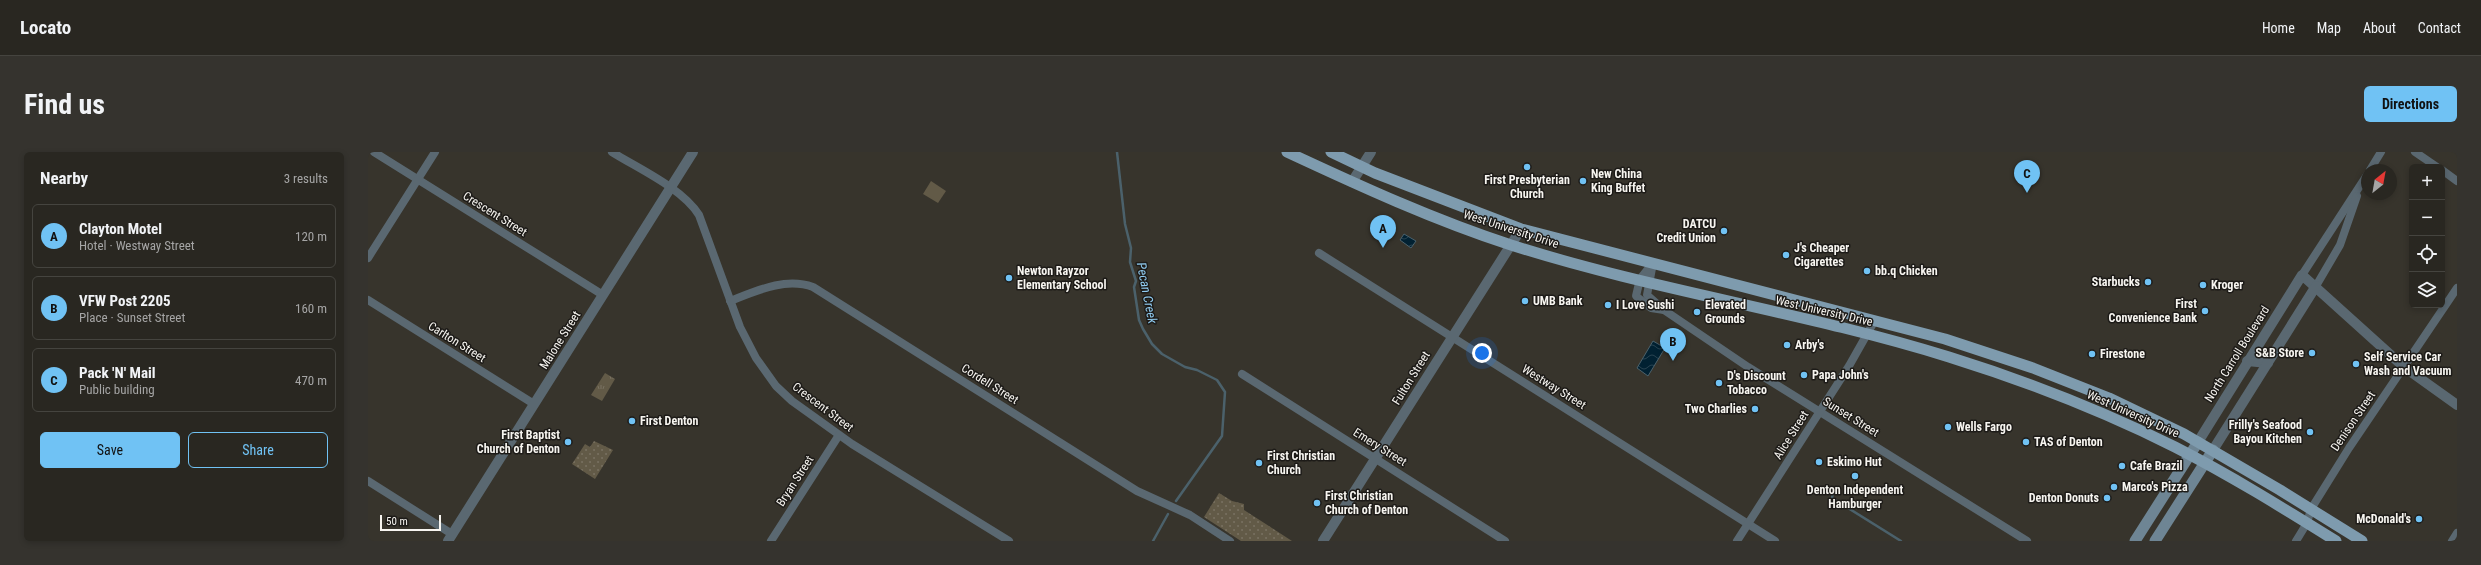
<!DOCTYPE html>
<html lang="en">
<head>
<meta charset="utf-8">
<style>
	:root { --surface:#292721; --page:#35332e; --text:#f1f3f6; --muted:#a5a5a5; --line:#45443f; --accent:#70c2f4 }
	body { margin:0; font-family:"Roboto Condensed",sans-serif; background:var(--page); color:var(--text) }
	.controls { position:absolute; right:12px; top:12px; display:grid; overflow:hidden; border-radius:6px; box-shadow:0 2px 6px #0003 }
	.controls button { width:36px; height:36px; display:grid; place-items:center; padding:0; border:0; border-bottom:1px solid var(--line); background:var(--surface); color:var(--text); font:20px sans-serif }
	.compass { position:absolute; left:1993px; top:12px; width:36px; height:36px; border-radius:50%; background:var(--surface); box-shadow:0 2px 6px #0003; rotate:31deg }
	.scale { position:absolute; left:12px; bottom:10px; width:61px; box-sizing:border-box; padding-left:4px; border:2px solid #f7f5f0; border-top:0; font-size:11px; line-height:14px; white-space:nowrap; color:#f7f5f0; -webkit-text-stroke:3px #1d1b18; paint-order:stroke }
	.you { position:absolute; left:1114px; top:201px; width:14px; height:14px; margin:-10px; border:3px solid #fff; border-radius:50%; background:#1a73e8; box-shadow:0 0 0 6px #1a73e833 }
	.badge { display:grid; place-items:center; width:26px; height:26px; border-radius:50%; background:var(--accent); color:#111; font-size:13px; font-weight:700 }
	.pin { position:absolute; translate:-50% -33px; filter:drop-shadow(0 1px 2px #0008) }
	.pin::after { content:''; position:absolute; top:21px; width:14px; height:12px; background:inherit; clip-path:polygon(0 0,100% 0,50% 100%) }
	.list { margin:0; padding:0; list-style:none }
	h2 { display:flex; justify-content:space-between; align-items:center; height:52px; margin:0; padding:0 16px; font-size:17px }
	h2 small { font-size:13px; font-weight:400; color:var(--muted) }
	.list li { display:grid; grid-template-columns:26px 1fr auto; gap:12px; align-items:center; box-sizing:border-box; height:64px; margin:0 8px 8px; padding:0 8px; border:1px solid var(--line); border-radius:6px }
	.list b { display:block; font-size:15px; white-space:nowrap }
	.list p { margin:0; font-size:13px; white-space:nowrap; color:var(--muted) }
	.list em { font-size:13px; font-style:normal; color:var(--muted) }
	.actions { display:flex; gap:8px; padding:12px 16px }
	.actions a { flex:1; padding:9px 0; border:1px solid var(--accent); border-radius:6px; text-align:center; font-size:14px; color:var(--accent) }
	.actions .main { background:var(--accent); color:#111 }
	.icon { flex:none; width:22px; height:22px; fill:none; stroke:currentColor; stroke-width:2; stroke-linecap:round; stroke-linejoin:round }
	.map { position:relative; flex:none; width:2089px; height:389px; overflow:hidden; border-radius:6px }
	header { display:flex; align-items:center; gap:24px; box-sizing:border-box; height:56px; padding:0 20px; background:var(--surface); border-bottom:1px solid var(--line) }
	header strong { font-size:19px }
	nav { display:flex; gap:22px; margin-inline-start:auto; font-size:14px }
	.intro { display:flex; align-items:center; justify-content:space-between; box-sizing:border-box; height:96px; padding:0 24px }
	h1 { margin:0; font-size:28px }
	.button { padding:10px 18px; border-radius:6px; background:var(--accent); color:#111; font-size:14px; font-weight:700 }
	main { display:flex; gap:24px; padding:0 24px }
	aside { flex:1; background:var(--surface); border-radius:6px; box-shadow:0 2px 6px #0003 }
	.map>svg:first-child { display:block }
	.grass { fill:url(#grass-dots) }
	.park { fill:url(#park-tufts) }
	.pitch { fill:#625a47 }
	.water { fill:url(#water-waves); stroke:#4b616b }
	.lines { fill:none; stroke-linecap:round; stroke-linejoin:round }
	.stream { stroke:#4b616b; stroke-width:2.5 }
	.minor { stroke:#5a6871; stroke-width:8 }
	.tertiary { stroke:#5a6871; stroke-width:10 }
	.secondary { stroke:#6e8594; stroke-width:11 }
	.primary { stroke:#7e9bae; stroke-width:11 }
	.poi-dot { fill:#70c2f4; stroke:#1d1b18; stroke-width:1.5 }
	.labels { text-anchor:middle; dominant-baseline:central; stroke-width:3; stroke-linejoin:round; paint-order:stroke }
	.poi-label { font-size:12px; font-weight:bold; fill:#f7f5f0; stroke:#1d1b18; text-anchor:start }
	.street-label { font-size:12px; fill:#f7f5f0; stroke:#1d1b18 }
	.water-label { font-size:13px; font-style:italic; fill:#90cbf0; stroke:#1d1b18 }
</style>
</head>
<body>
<header>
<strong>Locato</strong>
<nav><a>Home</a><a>Map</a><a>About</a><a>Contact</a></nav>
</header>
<div class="intro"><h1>Find us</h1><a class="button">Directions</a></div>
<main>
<aside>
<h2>Nearby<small>3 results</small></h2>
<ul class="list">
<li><span class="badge">A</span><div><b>Clayton Motel</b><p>Hotel · Westway Street</p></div><em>120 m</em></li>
<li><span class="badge">B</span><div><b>VFW Post 2205</b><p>Place · Sunset Street</p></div><em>160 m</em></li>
<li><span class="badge">C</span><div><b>Pack 'N' Mail</b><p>Public building</p></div><em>470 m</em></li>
</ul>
<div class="actions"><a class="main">Save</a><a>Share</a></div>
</aside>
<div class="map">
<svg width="2089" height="389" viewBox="0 0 2089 389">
	<defs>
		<pattern id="grass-dots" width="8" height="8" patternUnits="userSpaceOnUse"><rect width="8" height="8" fill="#625a47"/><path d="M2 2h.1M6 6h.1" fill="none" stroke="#797262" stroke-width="1.8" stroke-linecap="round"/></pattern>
		<pattern id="park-tufts" width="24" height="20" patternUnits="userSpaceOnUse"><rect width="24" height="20" fill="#625a47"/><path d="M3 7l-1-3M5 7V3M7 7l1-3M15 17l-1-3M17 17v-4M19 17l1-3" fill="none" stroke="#797262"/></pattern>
		<pattern id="water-waves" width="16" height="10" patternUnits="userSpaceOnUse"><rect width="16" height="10" fill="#012132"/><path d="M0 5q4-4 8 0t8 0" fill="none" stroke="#274250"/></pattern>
	</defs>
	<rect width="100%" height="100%" fill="#37342c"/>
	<!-- grass -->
	<g class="grass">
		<path d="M226 289 245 298 227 327 204 312 217 292 222 295Z"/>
		<path d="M851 341 864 349 876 352V358L924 389H873L836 365Z"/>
	</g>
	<!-- park -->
	<path class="park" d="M237 221 247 227 234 249 223 243Z"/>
	<!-- pitch -->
	<path class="pitch" d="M563 29 578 39 570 51 555 42Z"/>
	<!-- water -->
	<g class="water">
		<path d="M1036 82 1048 89 1043 96 1032 88Z"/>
		<path d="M1285 189 1297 196 1280 224 1269 216Z"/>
	</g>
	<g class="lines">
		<!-- stream -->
		<g class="stream">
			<path d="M749 0 757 72 763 96 762 110 768 129 766 135 771 168 775 177 784 192 794 202 817 215 829 218 849 228 857 240 854 284 808 349"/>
			<path d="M1465 339 1464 346 1533 389"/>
			<path d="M785 389 800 362"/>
		</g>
		<!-- minor -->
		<g class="minor">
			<path d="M6 0 235 143"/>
			<path d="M244 0C271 17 314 36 331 63L372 175 388 206 408 234 424 249 484 292 641 389"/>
			<path d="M2047 0 2069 15"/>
			<path d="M2002 18 2013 0"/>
			<path d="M2074 18 2089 29"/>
			<path d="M951 101 1407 389"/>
			<path d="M0 106 67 0"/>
			<path d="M1285 111 1279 143 1296 158 1380 215 1659 389"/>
			<path d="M1284 112 1272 127 1268 144 1283 156 1296 158"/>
			<path d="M1934 123 1999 23"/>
			<path d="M1948 134 1972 93 1989 44"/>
			<path d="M0 148 166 252"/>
			<path d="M362 149C388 139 417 125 445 135L769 339 822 363 862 389"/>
			<path d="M874 222 1137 389"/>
			<path d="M0 329 84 382"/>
			<path d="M403 389 471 283"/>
			<path d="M1369 389 1481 214 1507 168"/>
			<path d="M1928 389 1939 371 1943 357 1981 296 2089 136"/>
			<path d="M2084 389 2089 381"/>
		</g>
		<!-- tertiary -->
		<g class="tertiary">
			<path d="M984 30 1003 0"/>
			<path d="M1879 209 1900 211"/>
			<path d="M1830 290 1934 123 2036 215 2089 253"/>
			<path d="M1845 298 1948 134"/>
			<path d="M80 389 325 0"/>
			<path d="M955 389 1153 77"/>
		</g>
		<!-- secondary -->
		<g class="secondary">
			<path d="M1767 389 1830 290"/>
			<path d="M1787 389 1845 298"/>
		</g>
		<!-- primary -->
		<g class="primary">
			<path d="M919 0C992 34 1066 68 1143 93 1287 139 1437 160 1581 205 1658 229 1735 259 1807 295 1862 323 1915 356 1968 389"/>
			<path d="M963 0 1007 21 1153 77 1577 187 1665 216 1741 246 1816 282 1912 338 1994 389"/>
		</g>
	</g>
	<!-- markers -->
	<g class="poi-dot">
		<circle cx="1159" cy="15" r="4"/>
		<circle cx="1215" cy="29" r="4"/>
		<circle cx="1356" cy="79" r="4"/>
		<circle cx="1418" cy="103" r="4"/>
		<circle cx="1499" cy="119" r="4"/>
		<circle cx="641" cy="126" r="4"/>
		<circle cx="1780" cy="130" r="4"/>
		<circle cx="1835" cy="133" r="4"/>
		<circle cx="1157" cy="149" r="4"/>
		<circle cx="1240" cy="153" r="4"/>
		<circle cx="1837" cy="159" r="4"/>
		<circle cx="1329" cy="160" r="4"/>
		<circle cx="1419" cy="193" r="4"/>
		<circle cx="1944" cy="201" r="4"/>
		<circle cx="1724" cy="202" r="4"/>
		<circle cx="1988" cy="212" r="4"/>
		<circle cx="1436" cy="223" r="4"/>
		<circle cx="1351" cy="231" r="4"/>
		<circle cx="1387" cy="257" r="4"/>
		<circle cx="264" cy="269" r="4"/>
		<circle cx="1580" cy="275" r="4"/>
		<circle cx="1942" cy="280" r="4"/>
		<circle cx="200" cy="290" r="4"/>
		<circle cx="1658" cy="290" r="4"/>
		<circle cx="1451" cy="310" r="4"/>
		<circle cx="891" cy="311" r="4"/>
		<circle cx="1754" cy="314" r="4"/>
		<circle cx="1487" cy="324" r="4"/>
		<circle cx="1746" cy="335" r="4"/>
		<circle cx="1739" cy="346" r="4"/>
		<circle cx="949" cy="351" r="4"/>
		<circle cx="2051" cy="367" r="4"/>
	</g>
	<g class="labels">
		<!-- poi labels -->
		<g class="poi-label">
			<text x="1223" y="22">New China<tspan x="1223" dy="14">King Buffet</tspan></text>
			<text x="1159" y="28" text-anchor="middle">First Presbyterian<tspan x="1159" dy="14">Church</tspan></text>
			<text x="1348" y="72" text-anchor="end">DATCU<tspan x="1348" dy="14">Credit Union</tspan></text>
			<text x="1426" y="96">J's Cheaper<tspan x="1426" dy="14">Cigarettes</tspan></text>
			<text x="649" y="119">Newton Rayzor<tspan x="649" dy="14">Elementary School</tspan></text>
			<text x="1507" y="119">bb.q Chicken</text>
			<text x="1772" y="130" text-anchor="end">Starbucks</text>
			<text x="1843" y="133">Kroger</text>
			<text x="1165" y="149">UMB Bank</text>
			<text x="1829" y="152" text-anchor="end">First<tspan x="1829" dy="14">Convenience Bank</tspan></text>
			<text x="1248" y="153">I Love Sushi</text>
			<text x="1337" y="153">Elevated<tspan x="1337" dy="14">Grounds</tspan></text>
			<text x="1427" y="193">Arby's</text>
			<text x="1936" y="201" text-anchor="end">S&amp;B Store</text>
			<text x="1732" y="202">Firestone</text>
			<text x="1996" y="205">Self Service Car<tspan x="1996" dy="14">Wash and Vacuum</tspan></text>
			<text x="1444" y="223">Papa John's</text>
			<text x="1359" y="224">D's Discount<tspan x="1359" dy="14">Tobacco</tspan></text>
			<text x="1379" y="257" text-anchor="end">Two Charlies</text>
			<text x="272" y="269">First Denton</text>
			<text x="1934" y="273" text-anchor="end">Frilly's Seafood<tspan x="1934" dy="14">Bayou Kitchen</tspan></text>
			<text x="1588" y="275">Wells Fargo</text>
			<text x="192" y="283" text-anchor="end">First Baptist<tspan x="192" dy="14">Church of Denton</tspan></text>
			<text x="1666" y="290">TAS of Denton</text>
			<text x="899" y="304">First Christian<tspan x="899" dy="14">Church</tspan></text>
			<text x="1459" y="310">Eskimo Hut</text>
			<text x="1762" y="314">Cafe Brazil</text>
			<text x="1754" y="335">Marco's Pizza</text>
			<text x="1487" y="338" text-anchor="middle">Denton Independent<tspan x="1487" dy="14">Hamburger</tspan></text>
			<text x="957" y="344">First Christian<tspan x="957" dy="14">Church of Denton</tspan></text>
			<text x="1731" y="346" text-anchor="end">Denton Donuts</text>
			<text x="2043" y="367" text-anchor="end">McDonald's</text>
		</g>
		<!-- street labels -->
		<g class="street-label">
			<text transform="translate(127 62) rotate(32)">Crescent Street</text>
			<text transform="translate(1143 77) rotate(18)">West University Drive</text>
			<text transform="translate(1456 159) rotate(13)">West University Drive</text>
			<text transform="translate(192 188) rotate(-58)">Malone Street</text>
			<text transform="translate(89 190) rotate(32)">Carlton Street</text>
			<text transform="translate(1869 202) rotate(-58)">North Carroll Boulevard</text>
			<text transform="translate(1043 226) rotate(-58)">Fulton Street</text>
			<text transform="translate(622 232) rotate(32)">Cordell Street</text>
			<text transform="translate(1186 235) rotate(32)">Westway Street</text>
			<text transform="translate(455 255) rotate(37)">Crescent Street</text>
			<text transform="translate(1765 262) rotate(24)">West University Drive</text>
			<text transform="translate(1483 265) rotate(32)">Sunset Street</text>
			<text transform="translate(1985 269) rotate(-56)">Denison Street</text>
			<text transform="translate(1423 283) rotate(-58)">Alice Street</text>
			<text transform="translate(1012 295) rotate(32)">Emery Street</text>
			<text transform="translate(427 329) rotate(-57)">Bryan Street</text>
		</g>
		<!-- water labels -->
		<g class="water-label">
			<text transform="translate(779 141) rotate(79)">Pecan Creek</text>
		</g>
	</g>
</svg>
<div class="controls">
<button>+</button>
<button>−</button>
<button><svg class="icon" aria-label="locate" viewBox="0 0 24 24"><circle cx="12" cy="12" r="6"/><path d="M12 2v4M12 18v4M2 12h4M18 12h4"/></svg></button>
<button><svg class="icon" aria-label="layers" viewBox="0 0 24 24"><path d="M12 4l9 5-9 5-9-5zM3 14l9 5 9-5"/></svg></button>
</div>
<svg class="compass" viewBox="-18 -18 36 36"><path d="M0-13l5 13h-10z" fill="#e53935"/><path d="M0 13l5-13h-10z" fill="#a5a5a5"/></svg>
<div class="scale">50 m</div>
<div class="you"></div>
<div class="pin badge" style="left:1015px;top:96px">A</div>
<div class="pin badge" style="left:1305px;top:209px">B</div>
<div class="pin badge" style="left:1659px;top:41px">C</div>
</div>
</main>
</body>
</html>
